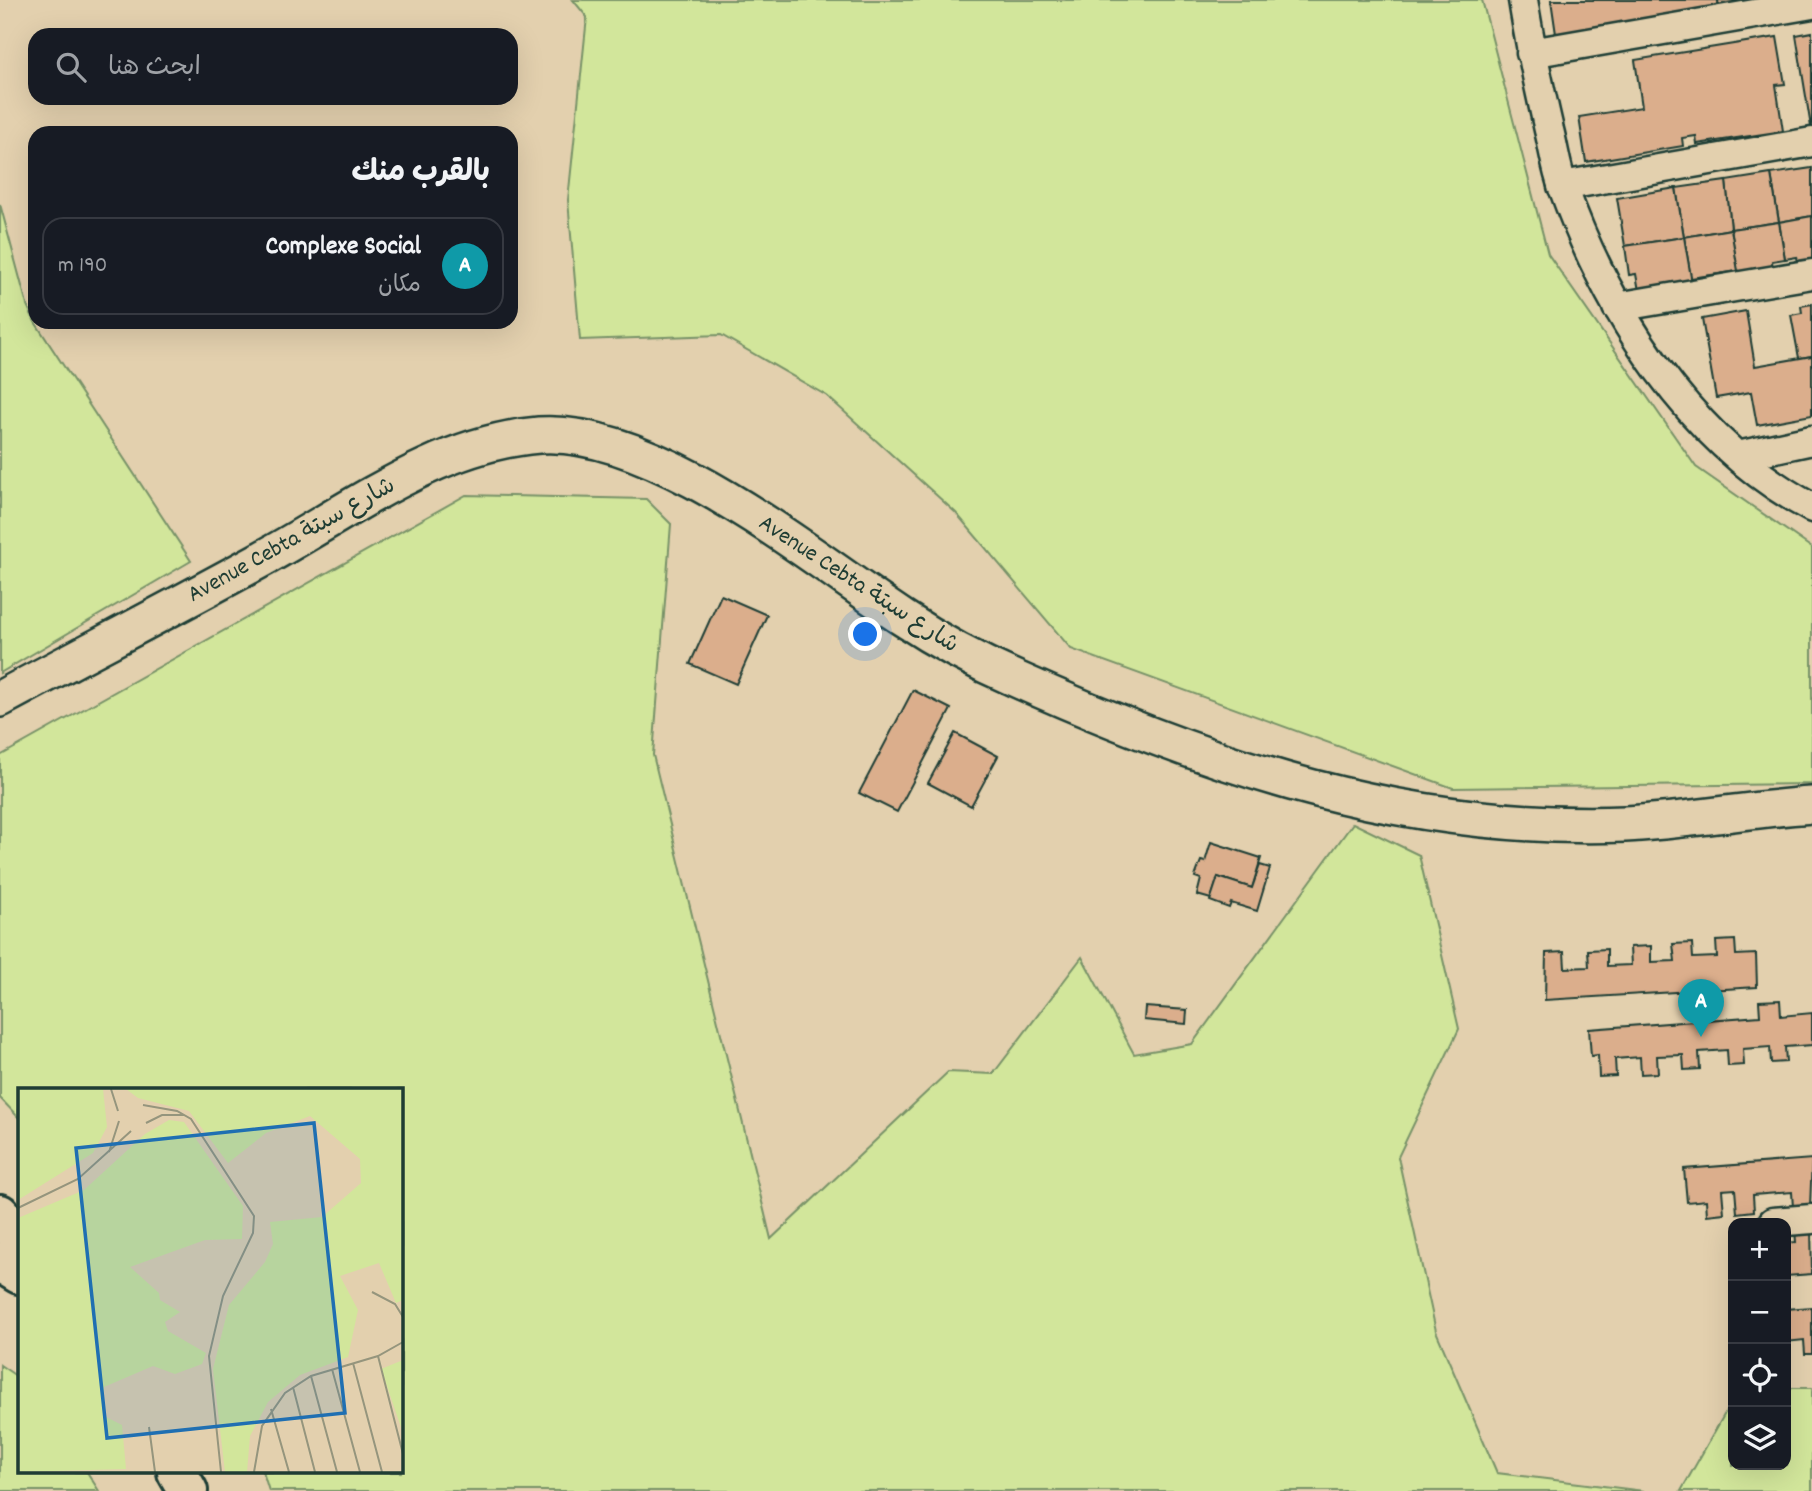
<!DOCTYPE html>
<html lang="ar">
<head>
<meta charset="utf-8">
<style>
	:root { --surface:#171b24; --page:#20242c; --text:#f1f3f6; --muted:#9ea1a6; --line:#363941; --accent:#1f6fb2 }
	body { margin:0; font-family:Dekko,"Playpen Sans Arabic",sans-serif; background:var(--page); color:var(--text); direction:rtl }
	.controls { position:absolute; right:21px; bottom:21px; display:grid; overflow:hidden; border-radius:14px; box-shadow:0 7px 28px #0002 }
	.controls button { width:63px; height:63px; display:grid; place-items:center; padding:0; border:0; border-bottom:2px solid var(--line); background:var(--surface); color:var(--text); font:35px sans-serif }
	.you { position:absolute; left:866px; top:635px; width:24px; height:24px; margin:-18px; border:5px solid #fff; border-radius:50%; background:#1a73e8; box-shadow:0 0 0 10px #1a73e833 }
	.badge { display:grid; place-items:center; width:46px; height:46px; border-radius:50%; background:var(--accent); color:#fff; font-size:23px; font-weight:700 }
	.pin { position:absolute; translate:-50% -58px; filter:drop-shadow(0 2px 4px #0008) }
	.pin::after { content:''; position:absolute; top:37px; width:24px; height:21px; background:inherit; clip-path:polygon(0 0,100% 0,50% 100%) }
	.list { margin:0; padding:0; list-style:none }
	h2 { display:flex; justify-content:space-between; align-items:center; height:91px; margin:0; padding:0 28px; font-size:30px }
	h2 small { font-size:23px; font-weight:400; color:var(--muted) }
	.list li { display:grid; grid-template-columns:46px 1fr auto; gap:21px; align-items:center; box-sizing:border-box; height:98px; margin:0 14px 14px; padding:0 14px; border:2px solid var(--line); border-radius:21px }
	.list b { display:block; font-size:26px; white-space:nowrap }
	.list p { margin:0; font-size:23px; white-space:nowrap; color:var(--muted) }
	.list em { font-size:23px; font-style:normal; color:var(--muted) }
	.icon { flex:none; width:38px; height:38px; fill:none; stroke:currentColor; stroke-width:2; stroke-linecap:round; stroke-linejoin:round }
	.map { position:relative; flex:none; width:1812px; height:1491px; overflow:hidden; direction:ltr }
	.search { position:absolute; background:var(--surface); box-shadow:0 7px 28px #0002; left:28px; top:28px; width:490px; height:77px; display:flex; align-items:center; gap:18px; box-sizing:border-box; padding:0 24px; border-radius:21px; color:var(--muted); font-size:26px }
	.panel { position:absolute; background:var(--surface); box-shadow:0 7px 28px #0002; left:28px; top:126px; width:490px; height:203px; border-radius:21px; direction:rtl }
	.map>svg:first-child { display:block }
	.green { fill:#d2e69b; stroke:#789268; stroke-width:2 }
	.building { fill:#dbae8c; stroke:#1f3d34; stroke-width:2 }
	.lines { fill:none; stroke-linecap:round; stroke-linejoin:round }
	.minor-casing { stroke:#1f3d34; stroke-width:33 }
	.tertiary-casing { stroke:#1f3d34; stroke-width:40 }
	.secondary-casing { stroke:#1f3d34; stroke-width:44 }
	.minor { stroke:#e3d0ae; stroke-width:28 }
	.tertiary { stroke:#e3d0ae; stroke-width:35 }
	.secondary { stroke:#e3d0ae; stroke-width:38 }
	.labels { text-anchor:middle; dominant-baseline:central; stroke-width:6; stroke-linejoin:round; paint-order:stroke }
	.street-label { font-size:24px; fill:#1f3d34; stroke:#e3d0ae }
	.inset-road { fill:none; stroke:#95957d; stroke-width:2 }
	.view { fill:#1f6fb2; fill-opacity:0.15; stroke:#1f6fb2; stroke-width:3.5 }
	.inset-edge { fill:none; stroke:#1f3d34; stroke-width:3.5 }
</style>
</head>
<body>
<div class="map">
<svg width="1812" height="1491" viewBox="0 0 1812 1491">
	<rect width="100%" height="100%" fill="#e3d0ae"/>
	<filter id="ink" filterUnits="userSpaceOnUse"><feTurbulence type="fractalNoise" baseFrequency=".0143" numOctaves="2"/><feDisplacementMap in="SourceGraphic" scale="14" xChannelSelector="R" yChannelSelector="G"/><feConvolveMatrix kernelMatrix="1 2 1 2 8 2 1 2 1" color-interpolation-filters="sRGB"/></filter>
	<g filter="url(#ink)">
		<!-- green -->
		<g class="green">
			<path d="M573 0H1482L1548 254 1696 467 1812 548V784L1453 788 1071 649 956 513 827 396 721 335 580 340 568 200 587 17Z"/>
			<path d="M0 204 27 305 35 322 191 561 0 673Z"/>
			<path d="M466 495 646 499 671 524 653 755 771 1239 948 1072 993 1074 1082 957 1134 1054 1192 1044 1353 823 1419 855 1459 1029 1398 1157 1436 1331 1497 1473 1644 1491H269L263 1472H401V1090H19V1118L0 1098V756Z"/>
			<path d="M0 1365 19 1378V1472H87L99 1491H0Z"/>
			<path d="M1786 1388H1812V1491H1681L1733 1399V1465H1786Z"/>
		</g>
		<!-- building -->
		<g class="building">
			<path d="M1551 0H1718L1719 8 1556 34Z"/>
			<path d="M1718 0H1767L1719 8Z"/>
			<path d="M1812 32V127H1811L1796 35Z"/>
			<path d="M1777 37 1785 84 1776 85 1783 131 1697 144 1696 136 1682 138 1683 146 1586 162 1579 117 1642 107 1635 60Z"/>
			<path d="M1812 168V216L1779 222 1771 174Z"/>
			<path d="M1771 174 1779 222 1731 229 1726 181Z"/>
			<path d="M1726 181 1731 229 1684 237 1676 188Z"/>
			<path d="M1676 188 1684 237 1625 246 1617 198Z"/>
			<path d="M1812 216V265L1799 267 1797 257 1785 259 1779 222Z"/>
			<path d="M1779 222 1785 259 1772 261 1773 268 1738 274 1731 229Z"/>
			<path d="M1731 229 1738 271 1691 278 1684 237Z"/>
			<path d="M1684 237 1692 283 1639 291 1636 274 1629 275 1625 246Z"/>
			<path d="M1812 304V356L1799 358 1791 315 1802 313 1801 306Z"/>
			<path d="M1746 311 1755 366 1812 356V415L1757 425 1751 392 1716 398 1702 319Z"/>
			<path d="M721 595 767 615 736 684 690 664Z"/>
			<path d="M913 690 951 709 897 812 859 793Z"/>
			<path d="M955 733 998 756 971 806 928 783Z"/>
			<path d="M1211 842 1261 858 1252 888 1218 877 1211 899 1197 895 1201 879 1195 877 1201 861 1205 862Z"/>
			<path d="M1260 865 1270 868 1257 911 1231 903 1229 908 1210 901 1218 877 1252 888Z"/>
			<path d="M1735 940 1736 955 1756 954 1757 987 1545 1000 1546 953 1564 952 1565 968 1589 967 1588 950 1607 949V966L1631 965 1630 947 1651 946V962L1675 961 1673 944 1692 943 1693 958 1717 957 1716 941Z"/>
			<path d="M1780 1000 1781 1016 1812 1013V1045L1785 1047 1786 1062 1771 1063 1770 1047 1743 1049 1744 1065 1728 1066 1727 1050 1699 1052 1700 1069 1684 1070 1683 1055 1657 1056 1658 1073 1641 1074 1640 1057 1615 1059 1616 1076 1599 1077 1598 1055 1591 1056 1589 1029 1760 1016 1759 1001Z"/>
			<path d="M1145 1007 1187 1010 1186 1024 1144 1020Z"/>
			<path d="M1812 1159 1810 1206 1793 1208 1792 1192 1753 1195 1754 1211 1737 1213 1735 1189 1722 1190 1724 1213 1707 1215 1706 1200 1687 1202 1684 1169Z"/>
			<path d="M1811 1228 1812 1274 1786 1276V1243L1796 1242 1795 1230Z"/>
			<path d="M1812 1307V1354H1805L1804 1340 1786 1342V1309Z"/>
		</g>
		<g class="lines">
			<!-- minor casing -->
			<g class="minor-casing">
				<g id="minor">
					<path d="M1523 0C1530 44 1539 87 1549 130 1554 149 1556 169 1563 187 1609 314 1690 443 1812 508"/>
					<path d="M1531 53 1812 4"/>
					<path d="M1562 186 1812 142"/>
					<path d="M1617 307 1812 274"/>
					<path d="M1738 456 1812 440"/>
					<path d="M1773 1222 1812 1219"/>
				</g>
			</g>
			<!-- tertiary casing -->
			<g class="tertiary-casing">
				<path id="tertiary" d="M0 699C87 652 175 607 262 559 348 512 437 443 539 435 654 427 809 556 903 618 939 642 977 662 1016 679 1215 768 1405 832 1625 824 1687 821 1750 809 1812 805"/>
			</g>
			<!-- secondary casing -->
			<g class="secondary-casing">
				<g id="secondary">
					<path d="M0 1214 19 1237"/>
					<path d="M0 1262 19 1274"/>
					<path d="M177 1472 188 1491"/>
				</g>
			</g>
			<!-- minor -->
			<use href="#minor" class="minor"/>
			<!-- tertiary -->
			<use href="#tertiary" class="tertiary"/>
			<!-- secondary -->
			<use href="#secondary" class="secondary"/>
		</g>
	</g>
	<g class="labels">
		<!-- street labels -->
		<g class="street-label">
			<text transform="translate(292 541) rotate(-29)">Avenue Cebta شارع سبتة</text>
			<text transform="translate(858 585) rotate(33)">Avenue Cebta شارع سبتة</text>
		</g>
	</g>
	<!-- overview -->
	<g transform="translate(18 1088)">
		<rect width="385" height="385" fill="#e3d0ae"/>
		<path d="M0 1H85L89 39 75 65 0 112ZM108 1H385V212L378 215 361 175 322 188 340 222 330 269 282 287 250 314 232 348 229 384H207L195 281 211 217 247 174 255 156 252 134 304 129 343 95 342 71 292 28 248 45 210 75 171 23 120 10ZM151 32 166 34 225 118 224 151 187 152 112 179 141 205 142 212 162 224 147 234 150 243 188 265 184 276 157 286 135 278 86 299V328L104 337 108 381 0 384V130L66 102 127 46ZM385 272V345L363 281Z" fill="#d2e69b"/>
		<path class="inset-road" d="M93 1 100 23M125 17 159 23 173 31 236 128 235 145 205 208 191 268 203 384M128 35 144 27H166M91 64 101 33M0 120 60 91 113 43M354 204 377 216 385 229M360 268 385 366M335 275 364 384M314 281 342 384M293 288 319 384M275 299 297 384M253 321 271 384M131 339 137 384M236 384 244 338 267 305 293 288 360 268 385 254"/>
		<path class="view" d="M296 35 327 325 89 350 58 60Z"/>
		<rect width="385" height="385" class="inset-edge"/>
	</g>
</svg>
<div class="controls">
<button>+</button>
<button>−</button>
<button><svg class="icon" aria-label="locate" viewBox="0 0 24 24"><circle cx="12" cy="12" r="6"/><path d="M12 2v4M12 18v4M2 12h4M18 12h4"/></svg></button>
<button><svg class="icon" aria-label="layers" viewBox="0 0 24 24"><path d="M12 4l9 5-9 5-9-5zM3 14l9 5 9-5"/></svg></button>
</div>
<div class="you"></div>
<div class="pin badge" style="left:1701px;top:1037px;background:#0f9aa8">A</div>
<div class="search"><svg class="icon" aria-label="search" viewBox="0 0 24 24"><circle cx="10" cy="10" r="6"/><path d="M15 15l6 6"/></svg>ابحث هنا</div>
<section class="panel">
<h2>بالقرب منك<small></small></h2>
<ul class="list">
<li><span class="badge" style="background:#0f9aa8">A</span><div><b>Complexe Social</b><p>مكان</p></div><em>190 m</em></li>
</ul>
</section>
</div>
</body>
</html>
